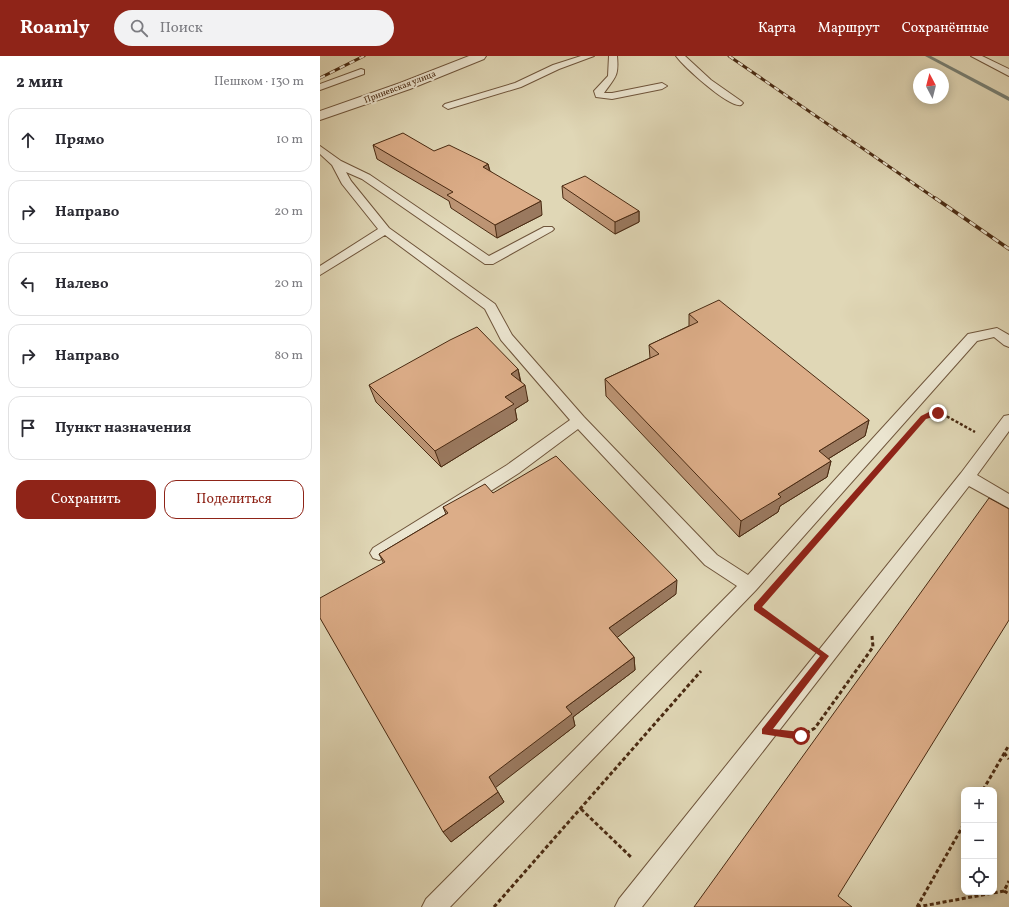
<!DOCTYPE html>
<html lang="ru">
<head>
<meta charset="utf-8">
<style>
	:root { --surface:#fff; --page:#f2f2f3; --text:#2b2b33; --muted:#7c7c81; --line:#e1e1e2; --accent:#8f2418 }
	body { margin:0; font-family:Vollkorn,serif; background:var(--page); color:var(--text) }
	.controls { position:absolute; right:12px; bottom:12px; display:grid; overflow:hidden; border-radius:8px; box-shadow:0 2px 10px #0003 }
	.controls button { width:36px; height:36px; display:grid; place-items:center; padding:0; border:0; border-bottom:1px solid var(--line); background:var(--surface); color:var(--text); font:20px sans-serif }
	.compass { position:absolute; left:593px; top:12px; width:36px; height:36px; border-radius:50%; background:var(--surface); box-shadow:0 2px 10px #0003; rotate:353deg }
	.stop { position:absolute; width:12px; height:12px; margin:-9px; border:3px solid #8f2418; border-radius:50%; background:#fff }
	.stop.end { background:#8f2418; border-color:#fff; box-shadow:0 1px 4px #0008 }
	.list { margin:0; padding:0; list-style:none }
	h2 { display:flex; justify-content:space-between; align-items:center; height:52px; margin:0; padding:0 16px; font-size:17px }
	h2 small { font-size:13px; font-weight:400; color:var(--muted) }
	.list li { display:grid; grid-template-columns:26px 1fr auto; gap:12px; align-items:center; box-sizing:border-box; height:64px; margin:0 8px 8px; padding:0 8px; border:1px solid var(--line); border-radius:12px }
	.list b { display:block; font-size:15px; white-space:nowrap }
	.list em { font-size:13px; font-style:normal; color:var(--muted) }
	.actions { display:flex; gap:8px; padding:12px 16px }
	.actions a { flex:1; padding:9px 0; border:1px solid var(--accent); border-radius:12px; text-align:center; font-size:14px; color:var(--accent) }
	.actions .main { background:var(--accent); color:#fff }
	.icon { flex:none; width:22px; height:22px; fill:none; stroke:currentColor; stroke-width:2; stroke-linecap:round; stroke-linejoin:round }
	.map { position:relative; flex:none; width:689px; height:851px; overflow:hidden }
	header { display:flex; align-items:center; gap:24px; box-sizing:border-box; height:56px; padding:0 20px; background:var(--accent); color:#fff }
	header strong { font-size:19px }
	nav { display:flex; gap:22px; margin-inline-start:auto; font-size:14px }
	.search { width:280px; height:36px; background:var(--page); display:flex; align-items:center; gap:10px; box-sizing:border-box; padding:0 14px; border-radius:22px; color:var(--muted); font-size:15px }
	main { display:flex }
	aside { flex:1; background:var(--surface) }
	.map>svg:first-child { display:block }
	.lines { fill:none; stroke-linecap:round; stroke-linejoin:round }
	.stream { fill:#777f73; fill-rule:evenodd }
	.service-casing { stroke:#6f553b; stroke-width:2 }
	.minor-casing { stroke:#6f553b; stroke-width:2 }
	.path-far1 { stroke:#492a12; stroke-width:2.5; stroke-dasharray:3 2; stroke-linecap:butt }
	.path { stroke:#492a12; stroke-width:3; stroke-dasharray:4 2.5; stroke-linecap:butt }
	.service { fill:#ebe5d0; fill-rule:evenodd }
	.minor { fill:#ebe5d0; fill-rule:evenodd }
	.rail-far1-casing { stroke:#492a12; stroke-width:3 }
	.rail-casing { stroke:#492a12; stroke-width:3.5 }
	.rail-far1 { stroke:#ebe5d0; stroke-width:2; stroke-dasharray:5.5; stroke-linecap:butt }
	.rail { stroke:#ebe5d0; stroke-width:2.5; stroke-dasharray:7; stroke-linecap:butt }
	.wall { fill:#bd9575; stroke:#492a12 }
	.shaded-wall { fill:#9a795f; stroke:#492a12 }
	.building { fill:#dcad88; stroke:#492a12 }
	.route { fill:#8f2418 }
	.labels { text-anchor:middle; dominant-baseline:central; stroke-width:4; stroke-linejoin:round; paint-order:stroke }
	.far-street-label { font-size:9px; fill:#492a12; stroke:#ebe5d0 }
</style>
</head>
<body>
<header>
<strong>Roamly</strong>
<div class="search"><svg class="icon" aria-label="search" viewBox="0 0 24 24"><circle cx="10" cy="10" r="6"/><path d="M15 15l6 6"/></svg>Поиск</div>
<nav><a>Карта</a><a>Маршрут</a><a>Сохранённые</a></nav>
</header>
<main>
<aside>
<h2>2 мин<small>Пешком · 130 m</small></h2>
<ul class="list">
<li><svg class="icon" aria-label="ahead" viewBox="0 0 24 24"><path d="M12 20V5M6 11l6-6 6 6"/></svg><div><b>Прямо</b></div><em>10 m</em></li>
<li><svg class="icon" aria-label="right" viewBox="0 0 24 24"><path d="M7 20v-9h11M14 6l5 5-5 5"/></svg><div><b>Направо</b></div><em>20 m</em></li>
<li><svg class="icon" aria-label="left" viewBox="0 0 24 24"><path d="M17 20v-9H6M10 6l-5 5 5 5"/></svg><div><b>Налево</b></div><em>20 m</em></li>
<li><svg class="icon" aria-label="right" viewBox="0 0 24 24"><path d="M7 20v-9h11M14 6l5 5-5 5"/></svg><div><b>Направо</b></div><em>80 m</em></li>
<li><svg class="icon" aria-label="arrive" viewBox="0 0 24 24"><path d="M6 21V4h12l-3 4 3 4H6"/></svg><div><b>Пункт назначения</b></div></li>
</ul>
<div class="actions"><a class="main">Сохранить</a><a>Поделиться</a></div>
</aside>
<div class="map">
<svg width="689" height="851" viewBox="0 0 689 851">
	<rect width="100%" height="100%" fill="#e0d7b6"/>
	<filter id="stains"><feTurbulence type="fractalNoise" baseFrequency=".005" numOctaves="4"/><feColorMatrix values="0 0 0 0 .2 0 0 0 0 .09 0 0 0 0 .02 0 0 0 .5 -.17"/></filter>
	<radialGradient id="worn" r=".72"><stop offset=".6" stop-color="#630" stop-opacity="0"/><stop offset="1" stop-color="#630" stop-opacity=".3"/></radialGradient>
	<g class="lines">
		<!-- stream -->
		<path class="stream" d="M605 0H611L689 41V45Z"/>
		<!-- service casing -->
		<g class="service-casing">
			<g id="service">
				<path d="M261 0H274L239 13 201 31 128 53 123 50 125 48 195 27 233 9Z"/>
				<path d="M289 0H297C299 21 295 21 284 37H292L342 27 347 30 342 33 292 43 276 41 274 35 288 20Z"/>
				<path d="M356 0H365L391 24 421 45 423 47 421 49C409 52 364 11 356 0Z"/>
				<path d="M651 0H662L689 13V20Z"/>
				<path d="M41 13 44 14V18L0 34V28Z"/>
				<path d="M0 90 21 105 50 119 169 200 224 171H232L234 173 232 175 173 208H165L42 123 26 116 31 125 69 172 175 248 192 279 264 361 397 499 428 519 648 278 677 272 689 279V291L684 289 674 281 657 285 436 534 130 851H102L106 843 417 530 385 509 258 373 199 417 65 502 59 504 53 502 50 497 53 492 187 409 250 364 181 284 165 253 65 179 0 219V210L58 173 22 128 12 109 0 98Z"/>
				<path d="M689 359V375L657 419 689 438V452L649 430 322 851H295L299 843 641 417 684 360Z"/>
			</g>
		</g>
		<!-- minor casing -->
		<g class="minor-casing">
			<path id="minor" d="M149 0H166L164 3 90 33 0 64V55L80 27Z"/>
		</g>
		<!-- path-far1 -->
		<g class="path-far1">
			<path d="M612 358 628 361 655 376"/>
			<path d="M439 553 443 556"/>
		</g>
		<!-- path -->
		<g class="path">
			<path d="M442 555 486 586"/>
			<path d="M474 679 481 680 495 672 553 591 552 580"/>
			<path d="M684 697 689 703"/>
			<path d="M663 734 689 689"/>
			<path d="M261 753 312 802"/>
			<path d="M684 835 689 838"/>
			<path d="M174 851 381 615"/>
			<path d="M597 851 684 835 689 825"/>
			<path d="M597 851 644 768"/>
		</g>
		<!-- service -->
		<use href="#service" class="service"/>
		<!-- minor -->
		<use href="#minor" class="minor"/>
		<!-- rail-far1 casing -->
		<g class="rail-far1-casing">
			<g id="rail-far1">
				<path d="M409 0 616 143"/>
				<path d="M0 22 44 0"/>
			</g>
		</g>
		<!-- rail casing -->
		<g class="rail-casing">
			<path id="rail" d="M615 142 689 193"/>
		</g>
		<!-- rail-far1 -->
		<use href="#rail-far1" class="rail-far1"/>
		<!-- rail -->
		<use href="#rail" class="rail"/>
	</g>
	<!-- wall -->
	<g class="wall">
		<path d="M53 89 168 108 170 115 222 159 177 182 131 152 129 145 57 103Z"/>
		<path d="M242 130 319 155V166L295 178 243 142Z"/>
		<path d="M369 258 549 364 545 380 508 403 511 405 507 421 460 450 458 456 419 481 286 340 285 323 330 302 329 289 369 270Z"/>
		<path d="M198 313 201 326 208 345 195 353 197 364 121 411 56 346 49 329Z"/>
		<path d="M173 437 356 538 297 581 314 601 315 614 253 661 255 670 175 731 184 746 131 786 63 506 59 498 126 458 123 451Z"/>
	</g>
	<!-- shaded-wall -->
	<g class="shaded-wall">
		<path d="M168 108 171 122 163 111Z"/>
		<path d="M221 145 222 159 177 182 175 169Z"/>
		<path d="M319 155V166L295 178V166Z"/>
		<path d="M198 313 201 330 191 318Z"/>
		<path d="M205 329 208 345 195 353 197 364 121 411 115 395 185 341Z"/>
		<path d="M549 364 545 380 495 411 499 395Z"/>
		<path d="M511 405 507 421 460 450 458 456 419 481 421 465 458 438Z"/>
		<path d="M357 524 356 538 291 586 289 572Z"/>
		<path d="M314 601 315 614 253 661 255 670 175 732 169 721 246 651Z"/>
		<path d="M178 736 184 746 131 786 123 776Z"/>
	</g>
	<!-- building -->
	<g class="building">
		<path d="M83 77 114 95 129 89 168 108 163 111 221 145 175 169 127 139 133 136 53 89Z"/>
		<path d="M265 120 319 155 295 166 242 130Z"/>
		<path d="M399 244 549 364 499 395 511 405 458 438 461 441 421 465 285 323 339 298 329 289 378 266 369 258Z"/>
		<path d="M157 271 198 313 191 318 205 329 185 341 194 348 115 395 49 329 130 284Z"/>
		<path d="M236 400 357 524 289 572 314 601 246 651 252 658 169 721 178 736 123 776 0 562V542L65 506 59 498 128 457 123 451 165 428 173 437Z"/>
		<path d="M669 442 689 453V564L518 840 532 851H374Z"/>
	</g>
	<!-- route -->
	<path class="route" d="M618 355 620 356V359L606 363 442 551 509 600 453 673 481 676 485 680 484 683 481 684 442 678V673L500 600 434 554V549L601 360 609 356Z"/>
	<g class="labels">
		<!-- far-street labels -->
		<g class="far-street-label">
			<text transform="translate(80 31) rotate(-21)">Приневская улица</text>
		</g>
	</g>
	<rect width="100%" height="100%" filter="url(#stains)"/>
	<rect width="100%" height="100%" fill="url(#worn)"/>
</svg>
<div class="controls">
<button>+</button>
<button>−</button>
<button><svg class="icon" aria-label="locate" viewBox="0 0 24 24"><circle cx="12" cy="12" r="6"/><path d="M12 2v4M12 18v4M2 12h4M18 12h4"/></svg></button>
</div>
<svg class="compass" viewBox="-18 -18 36 36"><path d="M0-13l5 13h-10z" fill="#e53935"/><path d="M0 13l5-13h-10z" fill="#7c7c81"/></svg>
<div class="stop" style="left:481px;top:680px"></div>
<div class="stop end" style="left:618px;top:357px"></div>
</div>
</main>
</body>
</html>
